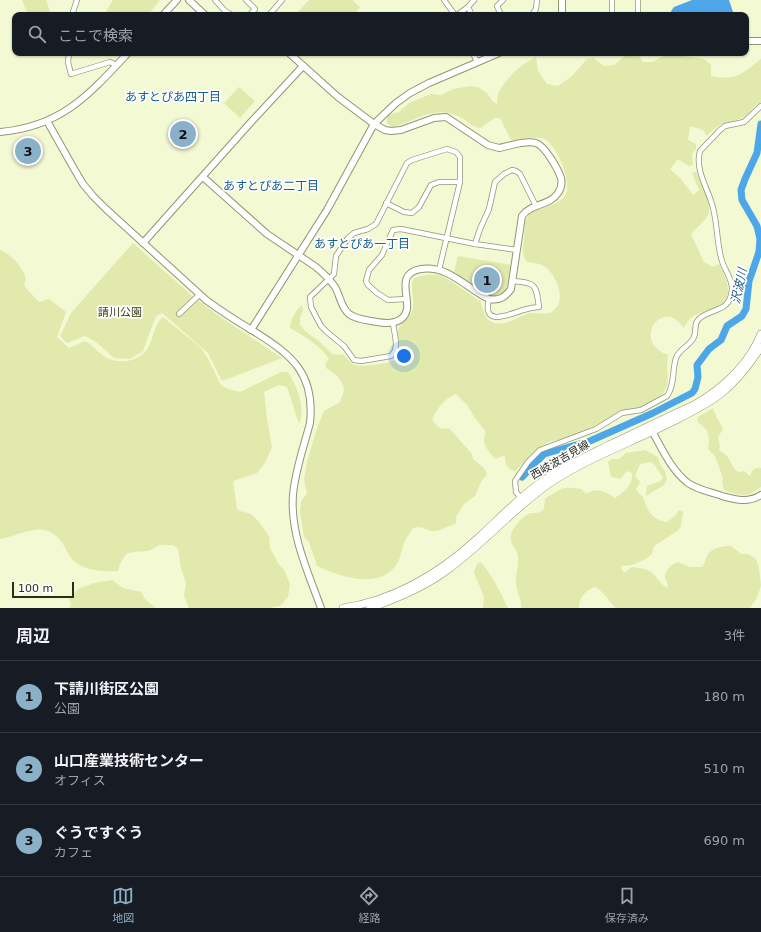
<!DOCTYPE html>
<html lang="ja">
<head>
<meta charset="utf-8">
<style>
	:root { --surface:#171b24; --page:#242831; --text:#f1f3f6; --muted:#9ea1a6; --line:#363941; --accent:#8bb1c9 }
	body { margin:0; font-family:"DejaVu Sans","Noto Sans JP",sans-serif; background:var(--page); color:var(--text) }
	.scale { position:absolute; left:12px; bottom:10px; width:62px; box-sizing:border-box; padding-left:4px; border:2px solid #2b2d1f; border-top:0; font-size:11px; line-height:14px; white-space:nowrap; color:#2b2d1f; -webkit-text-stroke:3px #fff; paint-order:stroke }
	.you { position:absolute; left:404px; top:356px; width:14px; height:14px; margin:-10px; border:3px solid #fff; border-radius:50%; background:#1a73e8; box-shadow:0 0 0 6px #1a73e833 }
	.badge { display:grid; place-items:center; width:26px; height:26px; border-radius:50%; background:var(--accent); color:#111; font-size:13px; font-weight:700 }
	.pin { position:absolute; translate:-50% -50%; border:2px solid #fff; box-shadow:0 1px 4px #0006 }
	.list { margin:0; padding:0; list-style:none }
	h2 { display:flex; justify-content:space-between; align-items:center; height:52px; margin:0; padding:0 16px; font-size:17px }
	h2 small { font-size:13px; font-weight:400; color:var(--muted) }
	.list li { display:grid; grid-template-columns:26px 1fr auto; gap:12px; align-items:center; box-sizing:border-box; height:72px; padding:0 16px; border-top:1px solid var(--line) }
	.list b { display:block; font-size:15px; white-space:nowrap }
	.list p { margin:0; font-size:13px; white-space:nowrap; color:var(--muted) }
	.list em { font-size:13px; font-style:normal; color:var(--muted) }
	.icon { flex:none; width:22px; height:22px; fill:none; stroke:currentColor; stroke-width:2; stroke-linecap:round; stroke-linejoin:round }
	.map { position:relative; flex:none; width:761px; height:608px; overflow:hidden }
	.search { position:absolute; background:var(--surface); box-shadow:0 1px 3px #0004; left:12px; right:12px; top:12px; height:44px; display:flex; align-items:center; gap:10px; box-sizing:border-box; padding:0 14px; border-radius:8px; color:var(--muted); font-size:15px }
	.sheet { height:268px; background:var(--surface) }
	nav { display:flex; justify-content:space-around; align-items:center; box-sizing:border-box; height:56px; border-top:1px solid var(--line); background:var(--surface); font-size:11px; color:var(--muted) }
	nav a { display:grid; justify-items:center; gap:2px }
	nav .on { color:var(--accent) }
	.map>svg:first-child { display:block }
	.green { fill:#e1e9ad }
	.water { fill:#4ca6e7 }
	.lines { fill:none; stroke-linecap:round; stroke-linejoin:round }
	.river { stroke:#4ca6e7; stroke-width:7 }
	.minor-casing { stroke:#919673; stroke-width:6 }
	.tertiary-casing { stroke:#919673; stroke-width:8 }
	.secondary-casing { stroke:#919673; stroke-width:8 }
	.minor { stroke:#fff; stroke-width:4.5 }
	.tertiary { stroke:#fff; stroke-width:6 }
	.secondary { stroke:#fff; stroke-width:7 }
	.labels { text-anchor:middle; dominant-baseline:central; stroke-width:3.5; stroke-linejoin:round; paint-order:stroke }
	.park-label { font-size:11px; fill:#393e13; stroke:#fff }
	.street-label { font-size:11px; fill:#2b2d1f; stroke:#fff }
	.neighbourhood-label { font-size:12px; fill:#165d8b; stroke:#fff }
	.water-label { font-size:12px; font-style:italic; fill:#1c5c87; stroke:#fff }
</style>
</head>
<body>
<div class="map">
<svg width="761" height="608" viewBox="0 0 761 608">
	<rect width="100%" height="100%" fill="#f3f9d3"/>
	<!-- green -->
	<g class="green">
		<path d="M22 0H46L51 15H30L26 10Z"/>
		<path d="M113 0H160L148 15H104Z"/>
		<path d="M309 0H352L360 7 353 15H295Z"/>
		<path d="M628 53H637L643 62H652L669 53H681L683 56 704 59 711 65V76C738 81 741 74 761 59V102C754 105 751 112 744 117 737 121 730 121 722 124 716 127 711 131 707 136L703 130 690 126 688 140 696 144V149L692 154 693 165 689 166 678 159 670 169 681 179 693 195 699 190 692 173 696 172C700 181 713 204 708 215 705 221 696 228 691 234L704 262 713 267 719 264C727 278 736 300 715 308 702 312 690 314 684 328 663 298 636 336 660 351 662 353 666 354 668 355 665 367 671 379 665 390 657 406 627 412 612 418 597 424 583 432 567 437 561 440 553 440 547 443 533 449 526 462 515 471 507 470 504 462 505 455L496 459C488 452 480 442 486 432L475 418 467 405 456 394C443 400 439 406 432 419 437 427 440 430 449 428L472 454 473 459 484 468 487 474 481 482 475 496 464 504 456 517V523C449 526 439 532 432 531 423 529 423 526 413 528 411 532 407 536 405 541 402 548 401 555 398 562 382 591 341 577 317 566L309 542 304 537 300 512 301 501 307 494 304 480 307 462 316 431 324 411 340 402C341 398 344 393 344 389 343 380 334 372 326 368L325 364 329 359C320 345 304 336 290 328 290 320 296 310 302 305L303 311 300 317V325L306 332 319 341 332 354 344 355C354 368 357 366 373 365 385 363 405 363 400 345 399 341 397 335 398 330 400 324 411 318 413 308 415 297 409 288 414 278 421 275 431 274 439 275 449 278 470 295 480 301 484 308 483 318 492 322 504 328 519 315 532 313 538 313 544 314 551 313 553 310 558 307 559 303 563 291 553 270 542 265 538 263 532 263 527 262 521 254 523 249 524 239 525 233 524 223 527 218 534 205 562 209 567 191 570 178 556 142 542 138 534 137 519 139 511 140L500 118H495L480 128C468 125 467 120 458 116 431 105 416 122 392 127L387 123V117L391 114 399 112 409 103 431 94 441 95 453 89 470 86 478 87 487 93 492 101 497 104C497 100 497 95 499 92 507 77 521 64 536 57L538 71 547 84 558 86 571 77 587 59 593 58 604 66 614 65Z"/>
		<path d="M239 87 255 101 240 118 224 103Z"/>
		<path d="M133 243 191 295 216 314 282 358 222 381 208 353 162 313 156 316 143 351 130 359 114 358 96 342 85 336 67 343 60 336 71 313Z"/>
		<path d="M0 250C10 254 21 265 25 276 26 279 25 282 24 286L39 302 49 299 66 312 57 337 69 348 85 341C93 345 99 354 107 358 123 365 142 361 150 344 154 335 155 323 163 317L200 347 207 357 221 385 228 389 240 392 281 372H288C297 387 306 407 299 424L287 387 279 385 264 392 267 419 272 447 265 463 257 473 233 481 237 509 240 511 251 514 259 522 269 536 270 548 278 563 284 570 290 584 288 597 280 606 269 608H189L184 595 186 583 181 568 178 549 173 545H160L148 551 133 552 126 554 120 564 118 571C105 572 84 571 74 561 62 548 65 537 45 530 34 527 12 537 0 539Z"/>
		<path d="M458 256 511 265C511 272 511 281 508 287 499 311 466 280 454 272Z"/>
		<path d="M713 408C715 416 720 422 723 429L718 437 720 446 719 450 727 456 735 470 739 472 744 471 750 476C753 470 754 467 761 468V487C757 489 754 492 750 494 742 497 732 493 724 490L722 483 723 478 715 456 708 449 709 439 707 430 697 421 698 417Z"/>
		<path d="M645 450 658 457 661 466 665 471 667 479 664 485 646 496 647 486 661 481 663 477C658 472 657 466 651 462L640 464 635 476 640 482 636 489C638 493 640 494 643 497 644 499 644 501 645 503 649 514 656 521 667 522L675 516 679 510 683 512 681 526 677 531 654 546 652 554 646 559 632 565 620 566 624 573 632 567C639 568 646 568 651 572 658 577 660 585 668 588 668 583 666 581 665 577 665 570 672 564 678 562L689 567H702C706 563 706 556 709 553 715 547 723 546 731 546L741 554H748L756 559 759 568 761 586 756 599 750 608H616C608 601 605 592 595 587 586 590 579 597 579 608H521C522 599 517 593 516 584 515 575 519 566 518 557 518 549 510 546 511 537 511 529 523 514 532 513 533 513 537 513 538 513L544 509 545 499C548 496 551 495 556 492 566 486 569 488 581 489L586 494C599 487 603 491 615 498 625 491 633 485 632 473L627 471 620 479 611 477 608 462 612 459H619L626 453Z"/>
		<path d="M481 562C488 571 494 580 499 590 503 596 504 602 508 608H483L484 596 474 573 477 564Z"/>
		<path d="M112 580 123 588 141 592 145 599 156 608H70L71 604 69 599 78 589 94 583Z"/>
	</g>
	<!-- water -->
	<path class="water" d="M692 0H729L734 15H687L672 13 671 11 674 7Z"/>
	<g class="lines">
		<!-- river -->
		<path class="river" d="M522 477 544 454 590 441 653 413 692 393 695 389 698 377 697 365 709 349 721 340 727 326 742 316 746 309 749 281 759 252 760 239 757 226 742 200 741 190 745 179 757 153 761 124"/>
		<!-- minor casing -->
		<g class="minor-casing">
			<g id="minor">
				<path d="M215 0 225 11 232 15"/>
				<path d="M246 0 255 9 250 15"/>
				<path d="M444 0 455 15"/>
				<path d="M612 0V15"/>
				<path d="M638 0V15"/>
				<path d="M468 7 472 15"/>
				<path d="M72 15 77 0"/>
				<path d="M269 15 282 0"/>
				<path d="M457 15 468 7 474 0"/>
				<path d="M501 15 497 6 503 0"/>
				<path d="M532 15 536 9 537 0"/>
				<path d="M69 53 68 62 71 74 110 62 116 65"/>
				<path d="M473 53 477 62"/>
				<path d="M386 203 404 212 412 213 419 207 431 185 439 182H460"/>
				<path d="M475 244 480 229 489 209 495 182 504 174 512 170 516 171 520 174 536 206"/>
				<path d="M406 299 388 300 377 293 368 285 366 281 369 270 382 255 393 230 401 229 475 244 517 250"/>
				<path d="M489 299C481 330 513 312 527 309 531 308 535 307 539 307 536 284 536 283 513 281"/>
				<path d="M179 314 200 294"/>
				<path d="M393 323C394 333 400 349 391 356L361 361 354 360 344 346 328 333 321 326 311 307 310 297 334 274 336 256 348 238 354 233 368 229 376 224 407 163 412 160 447 149 456 152 460 157V182L439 270"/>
				<path d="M521 498 516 492 515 481 528 462 540 450 596 429 622 413 641 410 667 396C675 385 672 370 676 358 679 349 691 345 694 337 697 330 693 323 700 318 714 307 730 313 732 289 732 278 725 271 722 261 716 242 718 220 711 201 706 186 695 168 700 151L720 130 725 126 744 122 761 106"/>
			</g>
		</g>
		<!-- tertiary casing -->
		<g class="tertiary-casing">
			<g id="tertiary">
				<path d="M189 0 205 15"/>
				<path d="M163 15 177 0"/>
				<path d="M562 15V0"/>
				<path d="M746 41H761"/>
				<path d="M47 121 73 167 83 184 93 196 106 209 206 300C221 311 238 322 255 332 293 356 315 374 310 423 304 446 295 471 293 495 290 534 308 572 321 608"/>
				<path d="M0 132C61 127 89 95 128 53"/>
				<path d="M203 177 267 234 316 267C323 273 330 279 335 287 340 295 341 308 349 314 357 320 368 320 377 322 389 324 404 324 407 309 409 295 396 273 421 269 449 265 467 289 489 299 500 301 505 297 511 289L522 216C531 203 550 206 558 193 561 189 562 183 561 178 558 169 545 146 536 143 525 140 510 146 499 148L488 145 446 117 434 118 401 130 391 131 385 130 374 124 338 97 289 53"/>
				<path d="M143 243 252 121 303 66"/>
				<path d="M251 330 327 210 374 124 396 103 410 93 429 83 499 53"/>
				<path d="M651 429C661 447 671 470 688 483 698 490 711 492 722 496 737 500 748 503 761 495"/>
			</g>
		</g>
		<!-- secondary casing -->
		<g class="secondary-casing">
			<g id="secondary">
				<path d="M343 608C395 600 440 573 478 538 500 518 520 496 544 480 565 466 587 456 609 445 637 432 665 418 694 405 723 388 748 366 761 334"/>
				<path d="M370 608C396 599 423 588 446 571 484 544 514 507 553 481 590 457 633 442 672 422 690 413 707 405 722 393 738 380 750 364 761 347"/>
			</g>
		</g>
		<!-- minor -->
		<use href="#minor" class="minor"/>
		<!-- tertiary -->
		<use href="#tertiary" class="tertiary"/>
		<!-- secondary -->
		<use href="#secondary" class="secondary"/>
	</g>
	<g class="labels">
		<!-- park labels -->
		<g class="park-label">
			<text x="120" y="312">請川公園</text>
		</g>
		<!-- street labels -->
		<g class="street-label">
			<text transform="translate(560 460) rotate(-30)">西岐波吉見線</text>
		</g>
		<!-- neighbourhood labels -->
		<g class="neighbourhood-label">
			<text x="173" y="97">あすとぴあ四丁目</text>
			<text x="271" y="186">あすとぴあ二丁目</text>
			<text x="362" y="244">あすとぴあ一丁目</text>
		</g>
		<!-- water labels -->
		<g class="water-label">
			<text transform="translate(739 286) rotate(-78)">沢波川</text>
		</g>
	</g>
</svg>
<div class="scale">100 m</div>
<div class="you"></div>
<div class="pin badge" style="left:487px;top:280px">1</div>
<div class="pin badge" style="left:183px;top:134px">2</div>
<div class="pin badge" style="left:28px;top:151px">3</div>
<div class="search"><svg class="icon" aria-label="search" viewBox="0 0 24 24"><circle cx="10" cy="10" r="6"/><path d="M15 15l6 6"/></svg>ここで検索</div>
</div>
<section class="sheet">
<h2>周辺<small>3件</small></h2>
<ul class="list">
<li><span class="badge">1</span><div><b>下請川街区公園</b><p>公園</p></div><em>180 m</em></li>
<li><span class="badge">2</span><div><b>山口産業技術センター</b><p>オフィス</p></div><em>510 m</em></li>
<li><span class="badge">3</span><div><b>ぐうですぐう</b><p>カフェ</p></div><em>690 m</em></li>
</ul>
</section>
<nav>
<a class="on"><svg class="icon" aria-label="map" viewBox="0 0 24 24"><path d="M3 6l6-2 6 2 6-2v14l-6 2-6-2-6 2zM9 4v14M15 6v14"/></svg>地図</a>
<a><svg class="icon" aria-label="directions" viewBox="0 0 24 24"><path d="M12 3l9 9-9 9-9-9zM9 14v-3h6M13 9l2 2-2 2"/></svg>経路</a>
<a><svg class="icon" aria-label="saved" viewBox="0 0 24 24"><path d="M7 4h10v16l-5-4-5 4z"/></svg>保存済み</a>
</nav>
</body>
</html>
